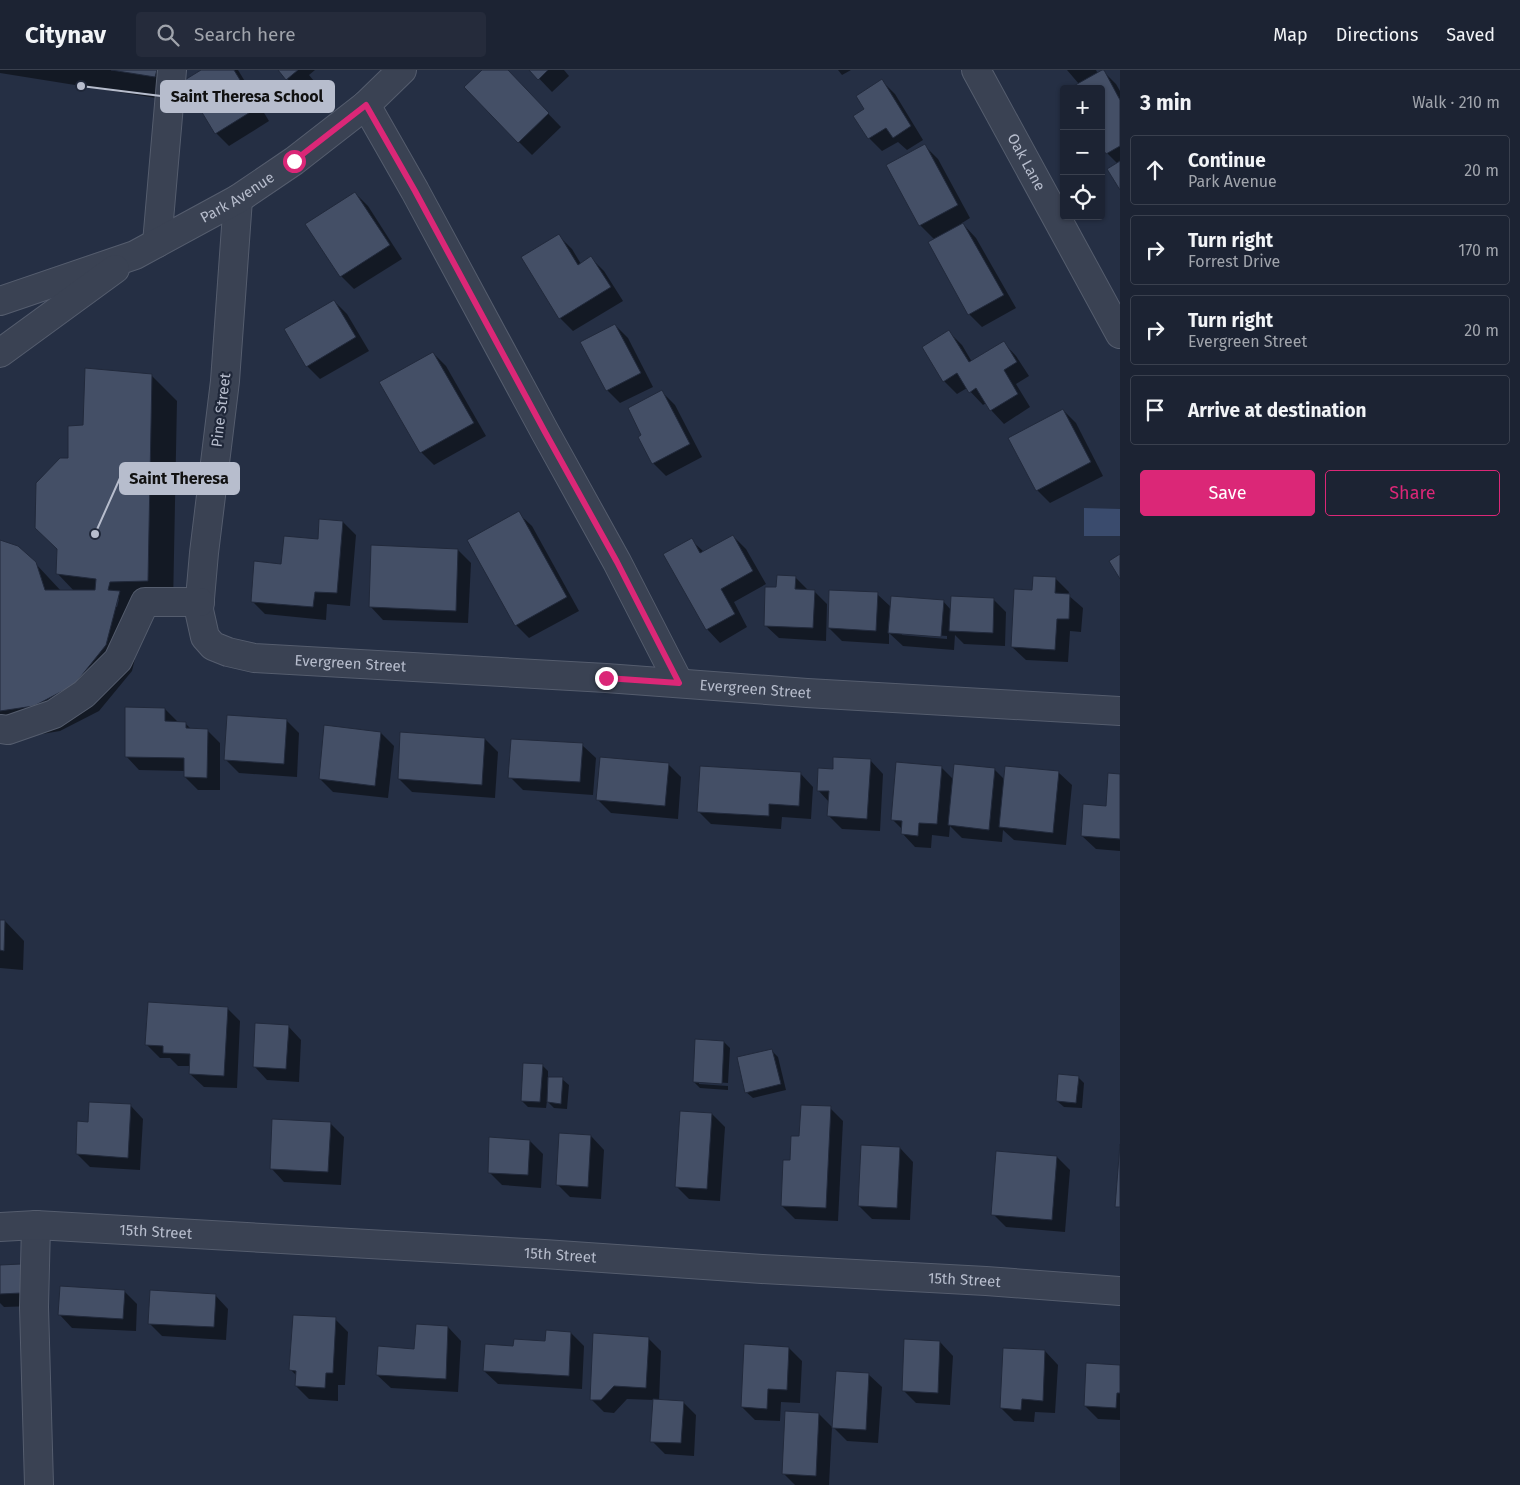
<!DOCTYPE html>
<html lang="en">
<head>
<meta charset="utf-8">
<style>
	:root { --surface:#1c2333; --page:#252b3b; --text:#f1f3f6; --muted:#a0a4ac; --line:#3a404e; --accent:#db2777 }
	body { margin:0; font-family:"Fira Sans",sans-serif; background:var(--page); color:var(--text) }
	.controls { position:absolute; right:15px; top:15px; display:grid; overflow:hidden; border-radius:5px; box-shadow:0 1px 4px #0004 }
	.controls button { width:45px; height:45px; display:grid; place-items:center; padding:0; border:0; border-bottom:1px solid var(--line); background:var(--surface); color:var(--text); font:25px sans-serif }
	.stop { position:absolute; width:15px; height:15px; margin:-11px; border:4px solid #db2777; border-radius:50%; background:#fff }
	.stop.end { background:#db2777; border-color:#fff; box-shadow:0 1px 5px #0008 }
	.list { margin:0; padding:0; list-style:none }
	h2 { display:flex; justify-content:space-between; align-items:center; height:65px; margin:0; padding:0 20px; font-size:21px }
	h2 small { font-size:16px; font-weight:400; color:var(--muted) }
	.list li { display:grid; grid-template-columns:32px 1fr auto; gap:15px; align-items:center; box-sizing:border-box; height:70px; margin:0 10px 10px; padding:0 10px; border:1px solid var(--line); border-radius:5px }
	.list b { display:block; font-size:19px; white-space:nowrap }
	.list p { margin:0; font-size:16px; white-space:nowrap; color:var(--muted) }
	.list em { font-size:16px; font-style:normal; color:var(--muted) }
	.actions { display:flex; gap:10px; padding:15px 20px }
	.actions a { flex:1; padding:11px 0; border:1px solid var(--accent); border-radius:5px; text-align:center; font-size:18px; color:var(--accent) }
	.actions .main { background:var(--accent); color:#fff }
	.icon { flex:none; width:28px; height:28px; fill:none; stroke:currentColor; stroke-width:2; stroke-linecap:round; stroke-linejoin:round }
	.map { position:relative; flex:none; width:1120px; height:1415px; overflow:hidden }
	header { display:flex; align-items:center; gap:30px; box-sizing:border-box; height:70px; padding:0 25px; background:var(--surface); border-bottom:1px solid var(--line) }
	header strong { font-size:24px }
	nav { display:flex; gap:28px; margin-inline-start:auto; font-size:18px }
	.search { width:350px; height:45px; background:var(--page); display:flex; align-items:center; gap:12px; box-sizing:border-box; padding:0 18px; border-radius:5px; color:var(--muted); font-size:19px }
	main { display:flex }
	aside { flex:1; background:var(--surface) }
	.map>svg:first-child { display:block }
	.water { fill:#3a4b6d }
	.shadow { fill:#0007; fill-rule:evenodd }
	.building { fill:#444f66; stroke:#21293b }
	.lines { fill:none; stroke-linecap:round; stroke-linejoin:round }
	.minor-casing { stroke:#555d6e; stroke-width:30 }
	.minor { stroke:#3a4253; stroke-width:28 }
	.route { stroke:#db2777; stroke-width:6 }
	.labels { text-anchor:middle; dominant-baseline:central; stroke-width:4.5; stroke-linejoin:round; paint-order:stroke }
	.street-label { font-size:15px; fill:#b7bdcd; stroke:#1f2739 }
	.leader { fill:none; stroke:#b7bdcd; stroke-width:2 }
	.callout-dot { fill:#b7bdcd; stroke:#1f2739; stroke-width:2 }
	.callout { fill:#b7bdcd; stroke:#b7bdcd; stroke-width:2 }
	.callout-label { font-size:16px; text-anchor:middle; font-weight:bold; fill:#111 }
</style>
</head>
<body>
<header>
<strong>Citynav</strong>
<div class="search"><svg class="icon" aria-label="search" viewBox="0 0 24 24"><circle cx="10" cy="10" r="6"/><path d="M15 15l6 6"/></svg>Search here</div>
<nav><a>Map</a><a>Directions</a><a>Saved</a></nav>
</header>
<main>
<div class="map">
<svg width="1120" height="1415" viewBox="0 0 1120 1415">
	<rect width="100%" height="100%" fill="#252f44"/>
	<!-- water -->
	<path class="water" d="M1084 438 1120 439V466H1084Z"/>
	<!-- shadow -->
	<g class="shadow">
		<path d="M0 0H186L181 32 0 3Z"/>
		<path d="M204 0H238L269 51 229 76 216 63Z"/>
		<path d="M279 0H315L309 5 314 11 300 22Z"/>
		<path d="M484 0H506L561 57 532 85 519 72Z"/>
		<path d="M531 0H564L569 6 552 22Z"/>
		<path d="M838 0H851L842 5Z"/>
		<path d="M1067 0H1096L1098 4 1103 1 1116 14 1120 21V118L1118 94 1107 83 1101 19H1072L1079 14Z"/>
		<path d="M882 11 895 24 923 70 907 80 898 72 882 81 869 68 866 40Z"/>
		<path d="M925 76 938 89 970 148 962 153 976 168 1016 238 982 257 969 244 935 170 920 155Z"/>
		<path d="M355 123 368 136 402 189 354 219 341 206 307 154Z"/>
		<path d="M559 166 572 179 581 194 591 188 604 201 623 231 573 261 560 248Z"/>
		<path d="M334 231 347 244 369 281 320 309 307 296Z"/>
		<path d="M615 255 628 268 653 317 620 333 607 320Z"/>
		<path d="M949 262 962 275 972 292 1003 272 1016 286 1029 306 1016 314 1030 337 1004 354 991 340 986 333 983 335 967 318 957 324 944 311Z"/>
		<path d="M433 283 446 296 486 366 434 395 421 382Z"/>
		<path d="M151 305 177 331 173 536 145 547 132 601 99 641 60 661 12 669 0 666V471L35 493 62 522H75L57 503 69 389 84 356ZM117 527 119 529 117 537H115Z"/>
		<path d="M662 322 675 335 702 387 666 406 653 393 643 365Z"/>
		<path d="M1063 340 1076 353 1103 406 1050 433 1037 420Z"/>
		<path d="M518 443 532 456 579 541 529 568 516 555Z"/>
		<path d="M343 452 356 465 350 536 327 534 326 550 265 544 252 531 282 495Z"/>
		<path d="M733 466 746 479 766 514 734 532 747 557 720 573 707 559 691 470 704 482Z"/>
		<path d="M458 480 471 493 468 553 383 550 370 536Z"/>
		<path d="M795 507 809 521H814L827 534 826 571 779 568 765 555 777 518Z"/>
		<path d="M1055 508 1069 522 1068 525 1083 538 1081 562 1070 561 1068 592 1026 590 1012 577 1033 522Z"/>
		<path d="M877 524 891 537 943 531 951 540 993 529 1006 542 1005 576 964 574 955 565 954 580 903 576 889 563V574L842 571 829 558ZM902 563 947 566V569L902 565Z"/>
		<path d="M165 639 178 652 185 653 192 660H207L220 673V720H198L185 707V701L139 700 126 686Z"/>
		<path d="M286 650 299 663 297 707 239 703 226 690Z"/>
		<path d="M381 663 394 676 388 728 333 722 320 709Z"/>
		<path d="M485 669 498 682 495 728 412 722 399 709Z"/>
		<path d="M582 675 596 688 593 725 523 720 510 707Z"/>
		<path d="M870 690 883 704 880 761 842 759 829 746V732L818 720 834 700Z"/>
		<path d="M668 694 681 707 678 749 611 743 598 730Z"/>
		<path d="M941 697 954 710 995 700 1005 710 1058 702 1072 715 1066 775 1014 770 1003 760 1002 772 962 768 950 756 949 767 932 765 931 778 915 777 902 763V759L892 749Z"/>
		<path d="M800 703 813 717 811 749 782 747 781 759 711 754 698 741Z"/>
		<path d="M1120 706V781L1096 779 1082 766 1107 737Z"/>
		<path d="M0 851H5L24 871 23 900 0 898Z"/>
		<path d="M227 938 240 951 237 1018 204 1017 190 1004 191 996H178L170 988H160L147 975Z"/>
		<path d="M288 956 301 970 299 1012 267 1010 254 996Z"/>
		<path d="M724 972 730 978 728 1013 699 1011V1014L728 1016V1020L700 1018 694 1012Z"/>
		<path d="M772 981 778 987 786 1020 753 1028 746 1022Z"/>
		<path d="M542 995 548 1001V1008L562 1009 569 1015 567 1039 554 1038 547 1031 546 1038 528 1037 522 1031Z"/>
		<path d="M1078 1007 1084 1013 1082 1038 1064 1037 1057 1031Z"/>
		<path d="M130 1035 143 1049 140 1100 90 1097 77 1084 89 1053Z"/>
		<path d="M830 1038 843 1051 838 1151 795 1149 782 1136 791 1091 800 1068Z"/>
		<path d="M712 1044 725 1057 720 1131 689 1129 676 1116Z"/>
		<path d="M331 1054 344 1067 341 1115 284 1112 271 1098Z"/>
		<path d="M560 1064 591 1066 604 1080 601 1129 570 1127 557 1114Z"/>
		<path d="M530 1071 543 1084 541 1118 502 1115 489 1102Z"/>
		<path d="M900 1078 913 1092 910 1150 872 1149 859 1136Z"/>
		<path d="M1057 1087 1070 1100 1065 1162 1006 1157 993 1144Z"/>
		<path d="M0 1196H20L34 1209V1236L4 1237 0 1233Z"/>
		<path d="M124 1221 137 1234 136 1261 72 1258 59 1244Z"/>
		<path d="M215 1225 228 1239 226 1270 162 1266 149 1253Z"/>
		<path d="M335 1249 348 1262 345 1315H338V1331L309 1329 296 1316 297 1306 291 1300Z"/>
		<path d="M448 1257 461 1271 458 1322 391 1318 377 1305Z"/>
		<path d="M571 1263 584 1276 582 1319 498 1314 484 1301 515 1277 546 1272Z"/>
		<path d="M648 1268 661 1281 659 1331 683 1332 696 1345 694 1386 665 1384 652 1371 654 1330 627 1329 614 1343 604 1342 591 1329Z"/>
		<path d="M940 1272 953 1286 950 1335 916 1333 903 1320Z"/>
		<path d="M789 1278 802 1291 800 1333 781 1332 780 1351 755 1350 742 1337Z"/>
		<path d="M1045 1281 1058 1295 1055 1343 1035 1342 1034 1352 1014 1351 1001 1338Z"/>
		<path d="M1120 1296V1350L1098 1349 1085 1336Z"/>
		<path d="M868 1304 882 1317 878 1373 847 1371 834 1358Z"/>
		<path d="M819 1344 832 1357 829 1415H795L783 1403Z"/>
	</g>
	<!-- building -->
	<g class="building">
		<path d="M111 0H157L155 7Z"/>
		<path d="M201 0H234L257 38 215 64 183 11Z"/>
		<path d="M278 0H298L286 10Z"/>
		<path d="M482 0H508L549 43 518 73 464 17Z"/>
		<path d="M529 0H548L538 10Z"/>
		<path d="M1102 0H1104L1120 30V76L1106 84 1101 76V19L1070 18Z"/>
		<path d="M882 9 911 56 893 68 886 58 868 69 853 46 864 39 856 26Z"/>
		<path d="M925 74 958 135 919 156 886 95Z"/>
		<path d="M1120 91V120L1107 99Z"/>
		<path d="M355 122 390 175 340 207 305 154Z"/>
		<path d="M963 153 1004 225 968 245 928 172Z"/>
		<path d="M559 164 578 195 591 186 611 217 559 249 521 187Z"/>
		<path d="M334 230 356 267 306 297 284 259Z"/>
		<path d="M615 254 641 303 606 321 580 272Z"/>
		<path d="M949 260 969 292 1004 271 1017 292 1004 300 1018 324 990 341 976 318 969 323 957 303 943 312 922 277Z"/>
		<path d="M433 282 474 353 420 383 379 312Z"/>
		<path d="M85 298 152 304 148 511 110 512 108 520 120 521 106 575 74 615 34 636 0 641V470L18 476 36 492 45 520H95L96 509 56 504 57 479 35 458 36 413 60 388H68V356L83 355Z"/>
		<path d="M662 320 690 374 652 394 638 367 641 365 628 338Z"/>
		<path d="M1063 339 1091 392 1036 421 1008 368Z"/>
		<path d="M519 441 567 527 515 556 467 470Z"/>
		<path d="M319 449 343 451 337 523 315 522 313 537 251 532 254 491 281 494 284 466 318 469Z"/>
		<path d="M733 465 753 501 721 519 735 544 706 560 663 484 692 468 700 483Z"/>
		<path d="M371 475 458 479 456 541 369 537Z"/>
		<path d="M1120 484V509L1109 491Z"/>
		<path d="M777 505 796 506 795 519 815 520 813 558 764 556 765 517H776Z"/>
		<path d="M1033 506 1056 507 1055 523 1070 524 1069 549H1057L1055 580 1011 577 1014 519 1032 520Z"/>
		<path d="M829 520 878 522 876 561 828 558Z"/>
		<path d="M891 526 944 530 941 567 888 563Z"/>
		<path d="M951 526 994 528 993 563 949 561Z"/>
		<path d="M125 637 165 638V651L186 652V658L208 659 207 708 184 707V688L125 687Z"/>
		<path d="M227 645 287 649 284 694 224 690Z"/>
		<path d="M324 655 381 662 375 716 319 709Z"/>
		<path d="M400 662 485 668 482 715 398 709Z"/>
		<path d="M511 669 583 673 580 712 508 708Z"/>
		<path d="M600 687 669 693 665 736 596 730Z"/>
		<path d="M833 687 871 689 867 749 827 746 829 721H817L818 698 833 699Z"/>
		<path d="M896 692 942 696 937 754 919 753 918 766 901 764 902 751 891 750Z"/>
		<path d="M954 694 995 698 989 760 948 755Z"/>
		<path d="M700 696 801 702 799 736 769 734V746L697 742Z"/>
		<path d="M1005 696 1059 701 1053 763 999 757Z"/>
		<path d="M1108 703 1120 704V769L1081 766 1083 734 1106 736Z"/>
		<path d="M0 850H5L4 881 0 880Z"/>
		<path d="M148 932 228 937 224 1006 189 1004 190 984 163 983V976L145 975Z"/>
		<path d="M255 953 289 955 286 999 253 997Z"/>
		<path d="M695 969 724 971 722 1014 693 1012Z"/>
		<path d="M772 979 781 1014 745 1023 737 987Z"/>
		<path d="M523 993 543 994 540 1032 521 1031Z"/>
		<path d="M1058 1004 1079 1006 1076 1033 1056 1031Z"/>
		<path d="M548 1007H563L561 1034 547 1032Z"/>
		<path d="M89 1032 131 1034 128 1088 76 1084 77 1051 88 1052Z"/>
		<path d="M801 1035 831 1036 826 1138 781 1136 783 1090H790L791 1066H799Z"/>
		<path d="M680 1041 712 1043 707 1119 675 1117Z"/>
		<path d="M272 1049 331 1052 328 1102 270 1099Z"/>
		<path d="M559 1063 591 1065 588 1117 556 1115Z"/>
		<path d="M489 1067 530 1070 528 1105 488 1103Z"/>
		<path d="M1120 1074V1137H1115Z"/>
		<path d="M861 1075 900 1077 897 1138 858 1136Z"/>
		<path d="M996 1081 1057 1086 1052 1150 991 1145Z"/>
		<path d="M21 1194V1223L0 1224V1195Z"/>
		<path d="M60 1216 125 1220 123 1249 58 1245Z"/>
		<path d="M150 1220 216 1224 214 1257 148 1254Z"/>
		<path d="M293 1245 336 1247 333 1303H326L325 1318 295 1316 296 1301 289 1300Z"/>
		<path d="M416 1254 448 1256 446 1309 376 1305 378 1276 414 1279Z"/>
		<path d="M546 1260 571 1262 569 1306 483 1301 485 1274 513 1276 514 1269 545 1271Z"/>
		<path d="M593 1263 649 1267 646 1318 614 1316 601 1330H590Z"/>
		<path d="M904 1269 940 1271 938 1323 902 1321Z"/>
		<path d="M744 1274 789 1277 787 1320 768 1319 767 1339 741 1337Z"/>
		<path d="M1003 1278 1045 1280 1043 1331 1022 1329 1021 1340 1000 1338Z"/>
		<path d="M1086 1293 1120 1295V1323H1117L1116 1338 1084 1336Z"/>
		<path d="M836 1301 869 1303 866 1360 832 1358Z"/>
		<path d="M653 1329 684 1331 681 1373 650 1372Z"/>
		<path d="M785 1341 819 1343 816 1406 782 1404Z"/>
	</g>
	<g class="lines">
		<!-- minor casing -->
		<g class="minor-casing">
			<g id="minor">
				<path id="s1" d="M976 0 1120 264"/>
				<path d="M366 35 415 121 545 362 617 492 679 613"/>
				<path id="s2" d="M238 129 225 311 204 483 199 540 205 567 213 576 228 582 254 588 606 608 807 623 1120 641"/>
				<path d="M157 173 172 0"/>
				<path id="s3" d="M0 231 135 185 238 129 294 91 366 35 402 0"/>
				<path d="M0 283 115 199"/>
				<path d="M0 659 8 660 54 644 84 624 118 590 145 532H200"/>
				<path d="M36 1155 34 1237 39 1415"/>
				<path id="s4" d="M0 1157 36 1155 544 1184 762 1199 986 1211 1120 1221"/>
			</g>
		</g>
		<!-- minor -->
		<use href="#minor" class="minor"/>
	</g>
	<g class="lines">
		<!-- route -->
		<path class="route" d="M294 91 366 35 415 121 545 362 617 492 679 613 606 608"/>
	</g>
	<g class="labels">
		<!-- street labels -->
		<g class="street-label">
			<text stroke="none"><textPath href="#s1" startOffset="105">Oak Lane</textPath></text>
			<text stroke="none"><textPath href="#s3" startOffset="260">Park Avenue</textPath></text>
			<text transform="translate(221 340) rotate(-83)">Pine Street</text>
			<text stroke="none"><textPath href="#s2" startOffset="592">Evergreen Street</textPath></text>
			<text stroke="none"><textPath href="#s2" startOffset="998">Evergreen Street</textPath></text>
			<text stroke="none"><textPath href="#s4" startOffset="156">15th Street</textPath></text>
			<text stroke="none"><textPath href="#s4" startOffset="561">15th Street</textPath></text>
			<text stroke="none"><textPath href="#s4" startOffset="966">15th Street</textPath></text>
		</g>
	</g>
	<!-- callouts -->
	<path class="leader" d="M81 16L161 26M95 464L120 408"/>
	<g class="callout-dot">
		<circle cx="81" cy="16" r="5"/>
		<circle cx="95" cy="464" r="5"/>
	</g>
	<g class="callout">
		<rect x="161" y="11" width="173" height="31" rx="5"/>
		<rect x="120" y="393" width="119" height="31" rx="5"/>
	</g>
	<g class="callout-label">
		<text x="247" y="32">Saint Theresa School</text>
		<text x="179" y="414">Saint Theresa</text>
	</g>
</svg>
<div class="controls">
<button>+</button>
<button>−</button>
<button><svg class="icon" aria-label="locate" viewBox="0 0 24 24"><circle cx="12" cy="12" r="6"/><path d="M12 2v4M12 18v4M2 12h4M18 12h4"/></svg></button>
</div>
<div class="stop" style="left:294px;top:91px"></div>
<div class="stop end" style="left:606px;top:608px"></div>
</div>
<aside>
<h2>3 min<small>Walk · 210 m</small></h2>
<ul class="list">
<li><svg class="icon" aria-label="ahead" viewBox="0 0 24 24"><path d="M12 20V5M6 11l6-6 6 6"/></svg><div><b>Continue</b><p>Park Avenue</p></div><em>20 m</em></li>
<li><svg class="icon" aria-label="right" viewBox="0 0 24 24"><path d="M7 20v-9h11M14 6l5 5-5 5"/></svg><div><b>Turn right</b><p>Forrest Drive</p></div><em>170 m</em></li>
<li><svg class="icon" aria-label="right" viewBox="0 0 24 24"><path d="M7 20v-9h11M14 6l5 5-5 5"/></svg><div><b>Turn right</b><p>Evergreen Street</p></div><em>20 m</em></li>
<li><svg class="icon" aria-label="arrive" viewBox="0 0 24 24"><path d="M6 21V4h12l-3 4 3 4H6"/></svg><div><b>Arrive at destination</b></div></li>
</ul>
<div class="actions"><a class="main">Save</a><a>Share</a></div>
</aside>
</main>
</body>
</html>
